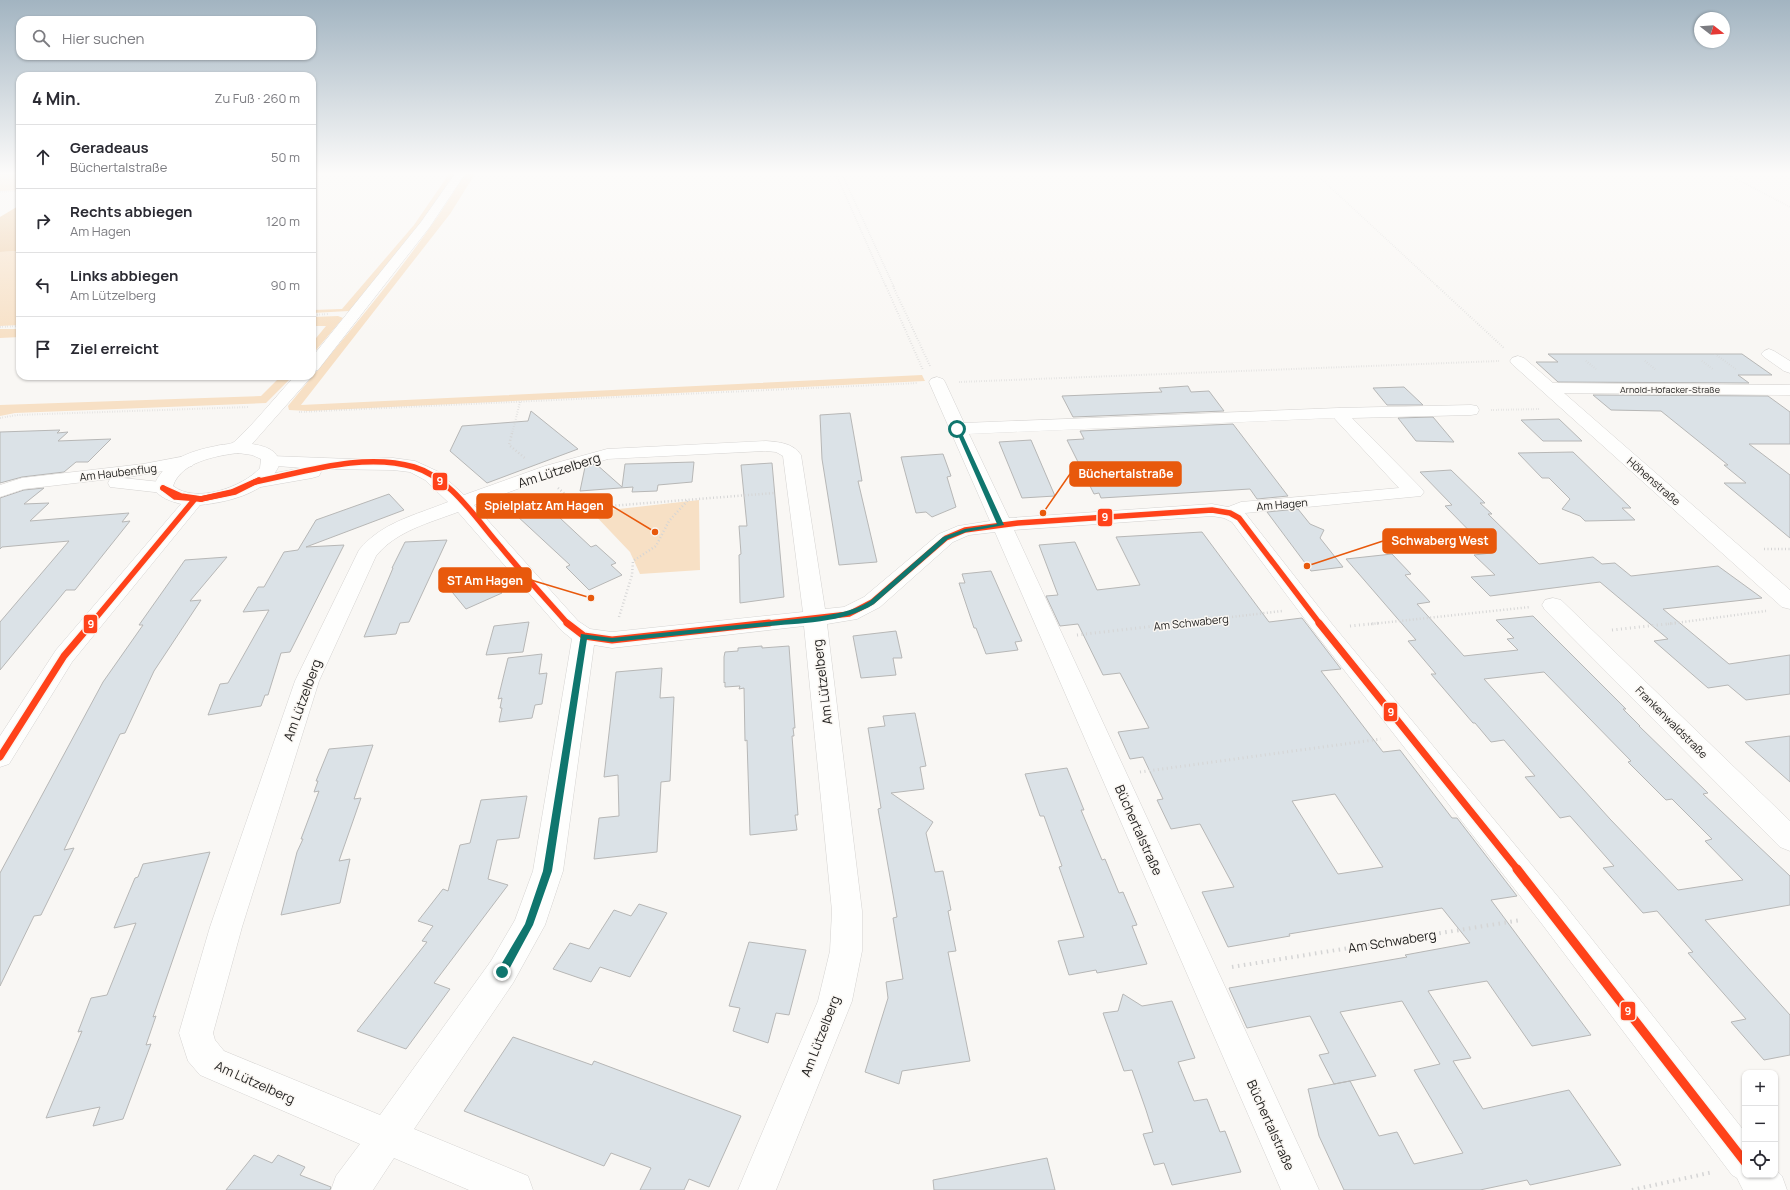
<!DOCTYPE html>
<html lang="de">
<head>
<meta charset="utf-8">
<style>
	:root { --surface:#fff; --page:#f2f2f3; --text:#2b2b33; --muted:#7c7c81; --line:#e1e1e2 }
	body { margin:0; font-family:Manrope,sans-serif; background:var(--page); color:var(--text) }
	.controls { position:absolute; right:12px; bottom:12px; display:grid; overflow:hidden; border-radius:8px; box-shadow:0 1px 3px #0004 }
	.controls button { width:36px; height:36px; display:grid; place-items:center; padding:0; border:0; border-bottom:1px solid var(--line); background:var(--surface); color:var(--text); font:20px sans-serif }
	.compass { position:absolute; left:1694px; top:12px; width:36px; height:36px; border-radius:50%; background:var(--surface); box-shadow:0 1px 3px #0004; rotate:107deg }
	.stop { position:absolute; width:12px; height:12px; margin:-9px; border:3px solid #0f766e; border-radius:50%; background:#fff }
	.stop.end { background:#0f766e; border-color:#fff; box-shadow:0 1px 4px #0008 }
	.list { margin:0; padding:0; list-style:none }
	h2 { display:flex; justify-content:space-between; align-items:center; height:52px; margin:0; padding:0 16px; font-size:17px }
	h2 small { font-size:13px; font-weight:400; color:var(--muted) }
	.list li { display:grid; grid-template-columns:26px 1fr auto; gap:12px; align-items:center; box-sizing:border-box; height:64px; padding:0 16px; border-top:1px solid var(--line) }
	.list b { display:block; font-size:15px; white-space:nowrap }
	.list p { margin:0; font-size:13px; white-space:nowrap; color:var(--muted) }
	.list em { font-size:13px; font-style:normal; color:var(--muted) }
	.icon { flex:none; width:22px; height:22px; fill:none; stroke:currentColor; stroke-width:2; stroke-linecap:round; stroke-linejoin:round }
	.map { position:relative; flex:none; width:1790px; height:1190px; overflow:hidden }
	.search { position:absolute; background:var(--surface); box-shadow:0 1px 3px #0004; left:16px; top:16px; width:300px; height:44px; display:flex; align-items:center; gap:10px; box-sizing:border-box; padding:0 14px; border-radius:12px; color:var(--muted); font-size:15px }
	.panel { position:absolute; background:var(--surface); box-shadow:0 1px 3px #0004; left:16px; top:72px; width:300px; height:308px; border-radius:12px }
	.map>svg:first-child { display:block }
	.green { fill:#f7e0c5 }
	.forest { fill:#efd0ab }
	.building { fill:#dbe2e7; stroke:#b7b7b6; fill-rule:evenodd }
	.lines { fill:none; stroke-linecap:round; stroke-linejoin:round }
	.minor-casing { stroke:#d5d3d1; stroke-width:1 }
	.major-casing { stroke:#d5d3d1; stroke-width:1 }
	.path-far4 { stroke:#d5d5d5; stroke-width:1.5; stroke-dasharray:0.5 1.5; stroke-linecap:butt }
	.path-far3 { stroke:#d5d5d5; stroke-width:2; stroke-dasharray:0.5 2; stroke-linecap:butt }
	.path-far2 { stroke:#d5d5d5; stroke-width:2.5; stroke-dasharray:1 2.5; stroke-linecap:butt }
	.path-far1 { stroke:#d5d5d5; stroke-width:3; stroke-dasharray:1 3.5; stroke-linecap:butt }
	.path { stroke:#d5d5d5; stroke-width:4; stroke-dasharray:1.5 4.5; stroke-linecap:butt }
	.minor { fill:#fefefd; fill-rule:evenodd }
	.major { fill:#fefefd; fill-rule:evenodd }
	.bus-1-far2-casing { stroke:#faf7f3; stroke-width:8 }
	.bus-1-far1-casing { stroke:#faf7f3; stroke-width:10 }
	.bus-1-casing { stroke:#faf7f3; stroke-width:12 }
	.bus-1-far2 { stroke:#ff421a; stroke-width:5.5 }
	.bus-1-far1 { stroke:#ff421a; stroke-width:7 }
	.bus-1 { stroke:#ff421a; stroke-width:9 }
	.route { fill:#0f766e }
	.labels { text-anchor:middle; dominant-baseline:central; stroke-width:3; stroke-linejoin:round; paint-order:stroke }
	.far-street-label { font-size:9px; fill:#232221; stroke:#faf7f3 }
	.street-label { font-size:11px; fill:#232221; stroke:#faf7f3 }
	.near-street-label { font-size:13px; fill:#232221; stroke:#faf7f3 }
	.leader { fill:none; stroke:#e8590c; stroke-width:1.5 }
	.callout-dot { fill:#e8590c; stroke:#faf7f3; stroke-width:1.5 }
	.callout { fill:#e8590c; stroke:#e8590c; stroke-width:1.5 }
	.callout-label { font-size:12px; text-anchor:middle; font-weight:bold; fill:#fff }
	.line-badge { stroke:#faf7f3; stroke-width:1.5 }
	.badge-label { font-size:11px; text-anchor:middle; font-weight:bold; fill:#fff }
</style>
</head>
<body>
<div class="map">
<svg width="1790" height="1190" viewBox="0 0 1790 1190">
	<rect width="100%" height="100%" fill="#f9f7f4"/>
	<!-- green -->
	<g class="green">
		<path d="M0 174H20V190L0 191Z"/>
		<path d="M449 174H454L419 225 349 311 312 313V310L342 309 414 225Z"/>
		<path d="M465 174H475L450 214 301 405 922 375 925 381 308 411 289 410 288 406C349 331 415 257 465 174Z"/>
		<path d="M20 251V325L0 326V252Z"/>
		<path d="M338 316 343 318 312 355V343L326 326H312V317Z"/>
		<path d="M0 329H20V337L0 338Z"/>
		<path d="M281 376H293L266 403 15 413 0 416V405L261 396Z"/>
		<path d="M699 500 700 570 640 574 630 552 592 512Z"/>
	</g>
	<!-- forest -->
	<path class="forest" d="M20 205V251L0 252V217Z"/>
	<!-- building -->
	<g class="building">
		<path d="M1548 354H1742L1772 375H1738L1749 383 1558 382 1536 362H1558Z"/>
		<path d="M1188 386 1191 392 1209 391 1224 411 1073 417 1062 396 1162 392 1159 388Z"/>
		<path d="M1404 387 1423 405H1387L1373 388Z"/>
		<path d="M1593 395 1768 396 1790 412V444H1749L1790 475V538L1724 483H1746L1724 465H1728L1661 411 1611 410Z"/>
		<path d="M531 411 578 449 487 483 450 451 462 426 528 421Z"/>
		<path d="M850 413 862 481H858L877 562 839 565 822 459 820 415Z"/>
		<path d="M1433 417 1454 442 1416 441 1398 418Z"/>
		<path d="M1559 419 1582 441H1543L1521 420Z"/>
		<path d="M1233 424 1288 496 1257 499 1250 489 1101 498 1099 493 1094 494 1067 440 1084 439 1080 431Z"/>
		<path d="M60 430 57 433 68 432 58 441 111 439 88 462H76L64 472 22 477 0 483V432Z"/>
		<path d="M1031 440 1055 496 1022 498 999 442Z"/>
		<path d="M1573 452 1631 508H1622L1635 520 1585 521 1580 516 1562 509 1570 499 1549 478H1542L1518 453Z"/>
		<path d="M943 454 951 476 947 477 956 507 932 517 926 512 916 513 901 457Z"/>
		<path d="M694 462 692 482 658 485 657 491 632 492 633 487 580 491 585 467 596 464 622 487 625 464Z"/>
		<path d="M772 463 784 597 740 603 739 555 741 554 739 526H747L741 465Z"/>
		<path d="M1451 470 1485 503H1480L1492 514H1488L1539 564 1593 557 1602 564 1615 563 1631 576 1718 566 1762 598 1663 609 1729 664 1790 655V694L1746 700 1728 685 1708 688 1654 641 1668 639 1600 582 1490 596 1471 577 1495 575 1474 555 1491 553 1445 506 1452 505 1420 472Z"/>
		<path d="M44 488 24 504 49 503 30 521 129 513 122 522 130 521 75 590H66L0 670V622L69 541 2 547 0 549V498L24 490Z"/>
		<path d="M389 494 404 510 306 547 344 545 290 652 281 653 268 695H265L261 706 208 715 220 684 228 683 269 610 243 612 258 587H264L284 552 298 550 316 520Z"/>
		<path d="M545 504 591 547 596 545 616 563 611 565 622 575 589 590 566 567 570 565 516 515Z"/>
		<path d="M1298 509 1310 524 1324 530 1320 538 1343 567 1311 571 1267 512Z"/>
		<path d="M1202 532 1269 622 1302 618 1341 669 1321 671 1383 752 1400 750 1452 818H1457L1517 896 1491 900 1591 1035 1532 1046 1487 981 1428 991 1471 1058 1453 1061 1483 1109 1569 1090 1621 1165 1530 1185 1527 1180 1480 1190H1344L1319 1136 1308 1089 1350 1081 1379 1136 1397 1132 1414 1164 1463 1153 1414 1070 1440 1064 1402 1001 1340 1012 1376 1076 1334 1084 1319 1055 1329 1053 1310 1016 1247 1028 1229 988 1407 957 1405 955 1470 943 1442 908 1289 934 1290 936 1228 947 1202 892 1234 887 1200 824 1171 829 1157 800 1163 799 1143 757 1130 759 1118 732 1149 728 1120 673 1103 675 1078 624 1060 626 1046 596 1058 595 1039 545 1075 542 1097 590 1140 585 1116 537ZM1335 794 1349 815 1383 867 1338 874 1292 801Z"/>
		<path d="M447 540 409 622 400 623 396 634 364 637 393 568H392L405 542Z"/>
		<path d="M1392 554 1411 574 1405 575 1430 602 1417 604 1464 656 1518 650 1507 639 1514 638 1496 620 1533 616 1626 709H1623L1640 726H1639L1708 793 1703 794 1790 876V905L1705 920 1790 1015V1055L1764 1060 1731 1022 1746 1019 1688 953 1693 952 1657 911 1643 913 1603 868 1614 866 1570 816 1560 818 1525 777 1535 776 1504 740 1491 742 1475 723H1473L1431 674H1436L1408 641 1416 640 1346 559ZM1544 672 1631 761 1628 762 1666 800 1672 799 1712 839 1705 841 1743 880 1678 890 1610 819 1484 679Z"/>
		<path d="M227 557 190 601 201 600 154 671 125 733 120 734 64 850 74 848 41 915 34 916 0 986V873L103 682 143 625H139L185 560Z"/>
		<path d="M991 571 1022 641 1015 642 1018 650 986 654 976 628H974L959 583H965L962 574Z"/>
		<path d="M484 573 502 593 466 609 448 587Z"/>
		<path d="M529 622 523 652 486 655 494 626Z"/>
		<path d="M896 631 902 658H893L896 675 861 678 853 636Z"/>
		<path d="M762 646V648L789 646 795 728H793L794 736H792L798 815H795L797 830 750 835 747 740 745 741 744 688 739 689 740 686 725 687V682L724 683V657L725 652 738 651V648Z"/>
		<path d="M542 654 539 674 547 673 542 704 535 705 532 718 499 722 502 708H500L502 698 498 699 508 658Z"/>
		<path d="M662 668 660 698 674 697 670 781 661 782 657 852 594 859 599 818 619 816 618 775 604 777 616 672Z"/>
		<path d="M915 713 926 766 920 767 924 789 891 793 933 822 926 833 935 872 943 871 951 910 948 911 956 951 948 952 970 1061 902 1071 899 1084 865 1072 888 998 886 982 903 979 893 918 897 917 878 809 881 808 868 728 885 726 883 716Z"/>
		<path d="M1790 736V782L1745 742Z"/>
		<path d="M373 745 354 799 361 798 339 861 350 859 340 903 281 915 297 852 303 839H301L319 791 314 792 318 781H316L329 749Z"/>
		<path d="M1067 768 1084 810H1081L1102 860 1105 859 1119 893 1123 892 1137 925 1132 926 1147 964 1097 973 1096 970 1069 975 1058 941 1084 937 1059 867 1062 866 1044 816H1040L1025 774Z"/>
		<path d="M527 796 519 838 497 840 488 879 508 885 434 983 450 989 406 1049 357 1031 427 942 422 941 433 926 418 921 443 889 448 891 460 845 470 843 481 800Z"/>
		<path d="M210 852 153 1017 156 1016 146 1045 151 1044 123 1119 93 1126 100 1107 46 1118 82 1031 78 1032 91 998 107 995 136 923 114 928 135 878 138 877 143 864Z"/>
		<path d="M639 904 667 913 630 977 600 967 591 982 553 969 570 943 589 949 614 910 631 916Z"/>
		<path d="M749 942 806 950 789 1015 776 1013 768 1043 733 1031 740 1008 729 1006Z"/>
		<path d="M1123 994 1142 1006 1172 1001 1195 1058 1178 1062 1194 1101 1207 1099 1220 1132 1225 1131 1241 1172 1172 1185 1164 1163 1154 1165 1143 1134 1153 1132 1146 1110 1132 1070 1124 1071 1103 1013 1118 1011Z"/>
		<path d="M513 1037 592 1065 594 1061 741 1116 709 1187 689 1179 684 1190H640L651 1168 611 1153 604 1166 464 1111Z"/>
		<path d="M254 1155 272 1163 278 1155 305 1167 300 1175 331 1187 330 1190H226Z"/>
		<path d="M1047 1158 1055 1190H934L933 1180Z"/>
	</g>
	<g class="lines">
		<!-- minor casing -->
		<g class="minor-casing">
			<g id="minor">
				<path d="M1769 349 1774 351 1790 361V373L1784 371 1764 357 1761 354 1764 351Z"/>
				<path d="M1518 356 1524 358 1553 383 1790 385V395L1564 393 1790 590V609L1782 607 1512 364 1510 361 1512 358Z"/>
				<path d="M937 377 943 379 945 382 964 423 1338 408 1471 405 1477 406 1479 410 1477 414 1471 415 1352 418 1421 488 1424 492 1421 496 1245 513 1332 624 1564 904 1745 1132V1175H1775V1169L1782 1176 1787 1190H1743L1737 1178 1732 1175 1542 924 1316 634 1232 522 1224 518 1212 516 1014 530 1319 1190H1281L995 532 969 535 953 542 880 607 857 619 827 624 862 911V951L852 1001 776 1190H738L818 1001 830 951 832 911 804 626 612 648 594 645 563 871 545 925 513 983 414 1129 528 1176 533 1190H469L394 1158 373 1190H331L336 1176 360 1144 200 1075 188 1061 179 1033 210 927 295 681 359 550C382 522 416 515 448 502L425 480 410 472 393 470 319 469 321 472 319 476 312 478 255 488 248 486 246 482 248 478 302 468 265 465 262 461 265 457 271 456 351 459 393 458 415 461 439 472 464 495 545 466 607 449 766 441C779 442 793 443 801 455L825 609 844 607 864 597 939 534 958 526 990 521 929 382 931 379ZM1334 418 1399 488 1241 502 1228 507 1212 504 1009 518 969 434ZM766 451 776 452 783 456 803 612 612 632 590 629 578 621 474 505 558 474 608 459ZM458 512 562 631 572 639 533 871 515 920 491 961 380 1115 224 1051 215 1040 213 1033 242 927 319 681 376 556C396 531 429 523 458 512Z"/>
				<path d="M186 456 192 458 195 462 192 466 123 478 170 483 173 487 170 491 163 493 110 487 108 483 110 479 24 489 0 497V485L22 478 143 464Z"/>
				<path d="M1553 598 1561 600 1790 821V851L1780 847 1545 610 1542 605 1545 600Z"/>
			</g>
		</g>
		<!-- major casing -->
		<g class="major-casing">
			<g id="major">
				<path d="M455 174H465L429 228 318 370 312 372V357L421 222Z"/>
				<path d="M295 376H312L252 444C264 446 277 449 280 463 269 493 229 502 200 505L72 662 9 764 0 767V736L56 650 181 504C170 501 160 498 153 488 163 460 190 451 216 446 222 444 230 445 234 442 256 422 275 397 295 376ZM238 453 252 455 261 459 260 468C243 487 196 504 173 486 181 462 215 456 238 453Z"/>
			</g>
		</g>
		<!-- path-far4 -->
		<g class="path-far4">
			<path d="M836 174 886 287"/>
			<path d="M842 174 894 287"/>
			<path d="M1316 174 1438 287"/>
			<path d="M1727 174 1790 207"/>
			<path d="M0 192 20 191"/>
		</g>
		<!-- path-far3 -->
		<g class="path-far3">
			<path d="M886 286 923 370"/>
			<path d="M893 286 930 366"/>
			<path d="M1437 286 1504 348"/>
			<path d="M312 315 328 314"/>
			<path d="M0 327 20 326"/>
			<path d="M1715 354 1737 370"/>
			<path d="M1586 361 1596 369"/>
			<path d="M1645 361 1656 370"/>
			<path d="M1702 361 1714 370"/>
			<path d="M959 382 1499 361"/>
			<path d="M1491 410 1540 409"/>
			<path d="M299 412 918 383"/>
			<path d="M0 418 17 415 249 407"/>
			<path d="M512 434 520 402"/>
		</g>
		<!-- path-far2 -->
		<g class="path-far2">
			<path d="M512 433 509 445 526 459"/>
			<path d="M558 488 573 501 597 507 774 493"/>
			<path d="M1764 549H1790"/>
			<path d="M619 617 632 575 633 561 656 546 669 521 689 499"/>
			<path d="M1173 624 1282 611"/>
			<path d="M1371 624 1530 607"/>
			<path d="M1668 624 1766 611"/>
		</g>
		<!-- path-far1 -->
		<g class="path-far1">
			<path d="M1350 626 1380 623"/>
			<path d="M1612 630 1676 623"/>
			<path d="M1077 635 1181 623"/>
			<path d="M1140 772 1381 739"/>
		</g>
		<!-- path -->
		<g class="path">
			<path d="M1232 967 1521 920"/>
			<path d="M1632 1190 1713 1172"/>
		</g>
		<!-- minor -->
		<use href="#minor" class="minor"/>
		<!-- major -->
		<use href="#major" class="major"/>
		<!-- bus-1-far2 casing -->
		<g class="bus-1-far2-casing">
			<g id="bus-1-far2">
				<path d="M255 482C305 472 363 452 414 467 451 478 476 519 500 546 522 573 545 598 568 624"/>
				<path d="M163 488 181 496 201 499"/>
				<path d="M163 488 175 497 201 499"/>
				<path d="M201 499 235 492 259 480"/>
				<path d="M201 499 232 492 259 480"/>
				<path d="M91 624 194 500"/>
				<path d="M760 624 849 614 872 602 946 538 965 530 1018 523 1212 510 1230 513 1239 518 1320 624"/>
			</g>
		</g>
		<!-- bus-1-far1 casing -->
		<g class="bus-1-far1-casing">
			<g id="bus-1-far1">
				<path d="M567 623 584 636 612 640 769 623"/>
				<path d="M1319 623 1518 870"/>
				<path d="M0 757 64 656 92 623"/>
			</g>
		</g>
		<!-- bus-1 casing -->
		<g class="bus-1-casing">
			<path id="bus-1" d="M1517 869 1745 1162"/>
		</g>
		<!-- bus-1-far2 -->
		<use href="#bus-1-far2" class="bus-1-far2"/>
		<!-- bus-1-far1 -->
		<use href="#bus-1-far1" class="bus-1-far1"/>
		<!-- bus-1 -->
		<use href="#bus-1" class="bus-1"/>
	</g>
	<!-- sky -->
	<linearGradient id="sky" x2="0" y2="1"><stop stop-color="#a2b4c1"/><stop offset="0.51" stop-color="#fcfbfa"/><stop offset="1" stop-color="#fcfbfa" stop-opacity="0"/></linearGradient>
	<rect width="1790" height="340" fill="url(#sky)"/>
	<!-- route -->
	<path class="route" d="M955 428 960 429 1004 525 966 532 948 539 874 604C843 624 795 623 758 627 710 632 661 637 612 642L587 639 552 871 533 925 506 975H499V968L525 924 543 871 581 634 612 638 815 617C835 614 852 612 870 601L943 537 965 529 997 524Z"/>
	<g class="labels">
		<!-- far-street labels -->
		<g class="far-street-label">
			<text x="1670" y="389">Arnold-Hofacker-Straße</text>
		</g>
		<!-- street labels -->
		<g class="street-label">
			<text transform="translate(118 472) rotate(-7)">Am Haubenflug</text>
			<text transform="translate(1654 481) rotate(41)">Höhenstraße</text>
			<text transform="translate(1282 504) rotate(-5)">Am Hagen</text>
			<text transform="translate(1191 622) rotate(-6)">Am Schwaberg</text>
			<text transform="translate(1672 722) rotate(45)">Frankenwaldstraße</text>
		</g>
		<!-- near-street labels -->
		<g class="near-street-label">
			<text transform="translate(559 470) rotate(-18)">Am Lützelberg</text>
			<text transform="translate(822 682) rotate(-97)">Am Lützelberg</text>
			<text transform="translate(302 700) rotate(-70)">Am Lützelberg</text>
			<text transform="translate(1139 830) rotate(66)">Büchertalstraße</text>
			<text transform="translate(1392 941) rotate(-9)">Am Schwaberg</text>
			<text transform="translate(820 1036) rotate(-69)">Am Lützelberg</text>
			<text transform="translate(255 1082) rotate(24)">Am Lützelberg</text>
			<text transform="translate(1271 1125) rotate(66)">Büchertalstraße</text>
		</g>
	</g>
	<!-- callouts -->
	<path class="leader" d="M1043 513L1070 474M655 532L612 506M1307 566L1383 541M591 598L531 580"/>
	<g class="callout-dot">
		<circle cx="1043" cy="513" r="4"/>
		<circle cx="655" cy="532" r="4"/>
		<circle cx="1307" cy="566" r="4"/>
		<circle cx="591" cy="598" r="4"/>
	</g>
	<g class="callout">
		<rect x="1070" y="462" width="111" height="24" rx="4"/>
		<rect x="477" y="494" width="135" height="24" rx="4"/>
		<rect x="1383" y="529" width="113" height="24" rx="4"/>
		<rect x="439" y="568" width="92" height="24" rx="4"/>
	</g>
	<g class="callout-label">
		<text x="1126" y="478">Büchertalstraße</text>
		<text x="544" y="510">Spielplatz Am Hagen</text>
		<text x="1440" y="545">Schwaberg West</text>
		<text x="485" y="585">ST Am Hagen</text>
	</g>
	<g class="line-badge">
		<rect x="432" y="472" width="16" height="19" rx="4" fill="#ff421a"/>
		<rect x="1097" y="508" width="16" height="19" rx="4" fill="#ff421a"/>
		<rect x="83" y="614" width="15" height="20" rx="4" fill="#ff421a"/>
		<rect x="1383" y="702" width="15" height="20" rx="4" fill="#ff421a"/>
		<rect x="1620" y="1001" width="16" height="20" rx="4" fill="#ff421a"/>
	</g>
	<g class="badge-label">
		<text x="440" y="485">9</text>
		<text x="1105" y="521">9</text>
		<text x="91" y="628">9</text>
		<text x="1391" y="716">9</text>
		<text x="1628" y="1015">9</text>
	</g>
</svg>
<div class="controls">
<button>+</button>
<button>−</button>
<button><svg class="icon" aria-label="locate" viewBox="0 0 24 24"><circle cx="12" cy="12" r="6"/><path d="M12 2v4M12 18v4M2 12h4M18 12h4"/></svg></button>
</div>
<svg class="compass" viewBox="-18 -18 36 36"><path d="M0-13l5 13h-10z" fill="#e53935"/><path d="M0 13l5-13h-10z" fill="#7c7c81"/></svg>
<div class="stop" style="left:957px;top:429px"></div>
<div class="stop end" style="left:502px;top:972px"></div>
<div class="search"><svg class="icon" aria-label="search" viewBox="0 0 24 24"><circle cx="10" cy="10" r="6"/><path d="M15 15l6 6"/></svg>Hier suchen</div>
<section class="panel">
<h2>4 Min.<small>Zu Fuß · 260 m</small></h2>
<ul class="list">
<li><svg class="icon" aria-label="ahead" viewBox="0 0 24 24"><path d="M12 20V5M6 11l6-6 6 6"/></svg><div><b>Geradeaus</b><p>Büchertalstraße</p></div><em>50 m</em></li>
<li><svg class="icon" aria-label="right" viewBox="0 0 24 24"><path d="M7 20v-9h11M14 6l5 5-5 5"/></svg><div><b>Rechts abbiegen</b><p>Am Hagen</p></div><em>120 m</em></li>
<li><svg class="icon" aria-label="left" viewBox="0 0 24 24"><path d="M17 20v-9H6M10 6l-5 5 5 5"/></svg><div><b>Links abbiegen</b><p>Am Lützelberg</p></div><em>90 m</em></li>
<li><svg class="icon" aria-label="arrive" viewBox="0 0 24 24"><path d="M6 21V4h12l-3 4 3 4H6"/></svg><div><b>Ziel erreicht</b></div></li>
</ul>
</section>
</div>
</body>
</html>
